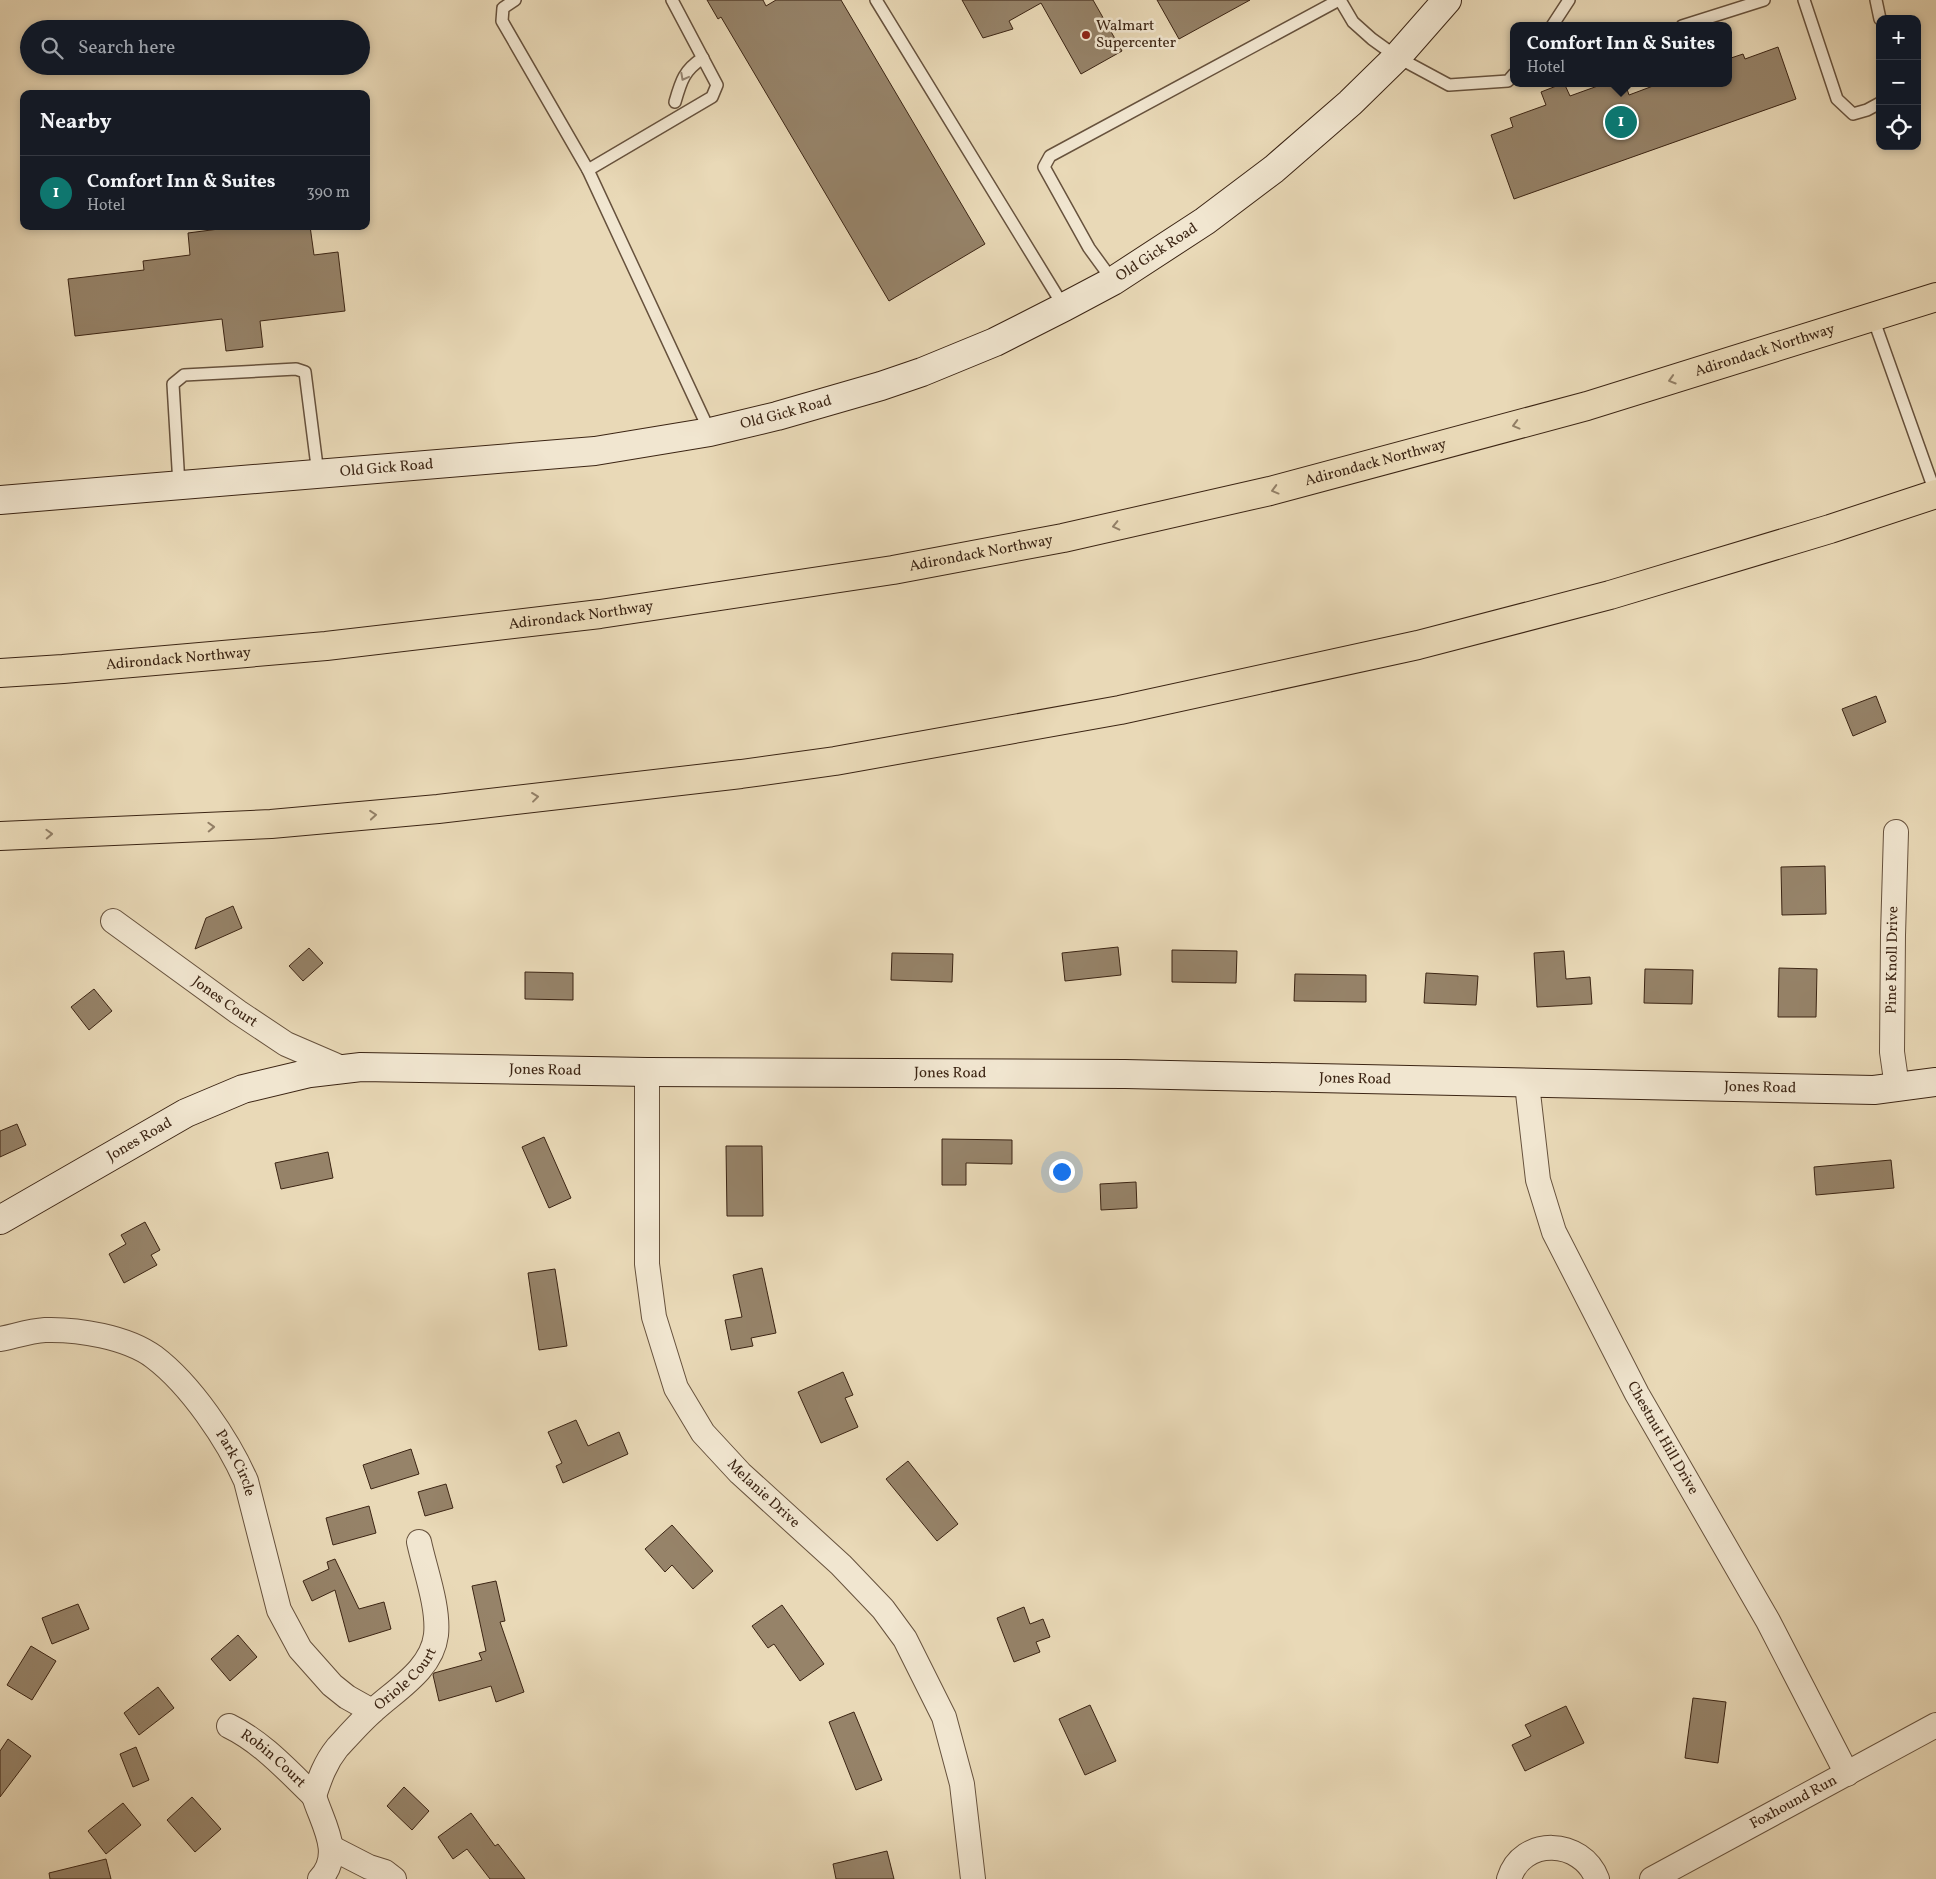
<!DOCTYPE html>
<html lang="en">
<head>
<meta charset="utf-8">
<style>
	:root { --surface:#171b24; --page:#242831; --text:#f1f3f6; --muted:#9ea1a6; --line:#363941; --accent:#0f766e }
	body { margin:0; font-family:Vollkorn,serif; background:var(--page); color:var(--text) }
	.controls { position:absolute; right:15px; top:15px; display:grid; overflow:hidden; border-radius:10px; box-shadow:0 2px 8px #0003 }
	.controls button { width:45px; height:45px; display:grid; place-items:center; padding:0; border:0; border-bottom:1px solid var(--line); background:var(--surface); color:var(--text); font:25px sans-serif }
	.you { position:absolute; left:1061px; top:1171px; width:18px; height:18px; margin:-12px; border:4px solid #fff; border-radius:50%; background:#1a73e8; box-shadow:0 0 0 8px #1a73e833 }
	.badge { display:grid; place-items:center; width:32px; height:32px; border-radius:50%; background:var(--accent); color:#fff; font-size:16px; font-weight:700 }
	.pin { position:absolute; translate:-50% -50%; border:2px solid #fff; box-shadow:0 1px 5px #0006 }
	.popup { position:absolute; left:1510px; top:22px; width:222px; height:65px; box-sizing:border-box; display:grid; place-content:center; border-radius:10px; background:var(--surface); filter:drop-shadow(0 1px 4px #0005); font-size:16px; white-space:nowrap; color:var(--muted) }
	.popup b { font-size:19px; color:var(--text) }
	.popup::after { content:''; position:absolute; left:50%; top:100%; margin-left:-10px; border:10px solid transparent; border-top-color:var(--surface) }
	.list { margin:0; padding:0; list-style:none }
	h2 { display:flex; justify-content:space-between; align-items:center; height:65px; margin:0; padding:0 20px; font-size:21px }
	h2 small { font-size:16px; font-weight:400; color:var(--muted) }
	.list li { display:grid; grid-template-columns:32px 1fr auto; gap:15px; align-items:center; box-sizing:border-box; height:75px; padding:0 20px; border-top:1px solid var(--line) }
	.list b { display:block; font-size:19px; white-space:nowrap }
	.list p { margin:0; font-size:16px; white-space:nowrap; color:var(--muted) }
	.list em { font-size:16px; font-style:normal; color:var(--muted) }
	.icon { flex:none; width:28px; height:28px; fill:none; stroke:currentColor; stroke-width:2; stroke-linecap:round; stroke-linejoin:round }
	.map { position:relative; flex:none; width:1936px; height:1879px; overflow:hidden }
	.search { position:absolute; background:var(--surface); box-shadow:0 2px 8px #0003; left:20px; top:20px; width:350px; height:55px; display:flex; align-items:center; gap:12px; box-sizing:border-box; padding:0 18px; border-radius:28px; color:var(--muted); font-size:19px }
	.panel { position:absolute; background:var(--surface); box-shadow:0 2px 8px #0003; left:20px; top:90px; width:350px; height:140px; border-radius:10px }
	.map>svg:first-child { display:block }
	.building { fill:#968369; stroke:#3c2514 }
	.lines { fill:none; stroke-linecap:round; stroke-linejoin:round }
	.lane-casing { stroke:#67523d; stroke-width:14 }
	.street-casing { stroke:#67523d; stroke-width:26 }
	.secondary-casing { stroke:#3c2514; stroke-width:30 }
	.highway-casing { stroke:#3c2514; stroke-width:30 }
	.lane { stroke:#f1e6d0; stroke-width:11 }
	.street { stroke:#f1e6d0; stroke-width:24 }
	.secondary { stroke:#f1e6d0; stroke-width:28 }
	.highway { stroke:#e9d9b7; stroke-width:28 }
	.oneway { stroke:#968672 }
	.oneway2 { stroke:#927f66 }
	.poi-dot { fill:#8f2418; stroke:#f1e6d0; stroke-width:2 }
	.labels { text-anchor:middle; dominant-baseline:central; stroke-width:5; stroke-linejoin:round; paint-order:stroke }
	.poi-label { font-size:15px; fill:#3c2514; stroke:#f1e6d0; text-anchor:start }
	.street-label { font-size:15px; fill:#3c2514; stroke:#f1e6d0 }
</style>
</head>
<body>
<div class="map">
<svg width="1936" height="1879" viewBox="0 0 1936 1879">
	<rect width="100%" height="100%" fill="#e9d9b7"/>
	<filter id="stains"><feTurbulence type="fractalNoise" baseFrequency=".004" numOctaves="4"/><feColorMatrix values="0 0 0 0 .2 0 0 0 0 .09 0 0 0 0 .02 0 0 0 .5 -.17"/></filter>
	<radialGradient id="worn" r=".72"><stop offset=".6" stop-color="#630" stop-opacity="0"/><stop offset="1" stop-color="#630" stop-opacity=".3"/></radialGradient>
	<!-- building -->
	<g class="building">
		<path d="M707 0H763L766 6 776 0H841L985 244 889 301 721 17 718 19Z"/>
		<path d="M962 0H1093L1122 51 1081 74 1041 3 1009 21 1013 29 983 38Z"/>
		<path d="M1157 0H1250L1179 39Z"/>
		<path d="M1778 47 1796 99 1514 199 1491 135 1513 127 1510 118 1546 105 1541 92 1564 83 1570 96 1606 83H1625L1629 95 1661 83H1728V59L1743 54 1745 59Z"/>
		<path d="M242 226H310L314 255 338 252 345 311 260 321 263 347 226 351 222 319 75 336 68 279 144 270 143 261 190 255 188 233Z"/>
		<path d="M1876 696 1886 722 1853 736 1842 709Z"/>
		<path d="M1825 866 1826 914 1782 915 1781 867Z"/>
		<path d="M233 906 242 928 195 949 206 918Z"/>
		<path d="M1118 947 1121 975 1065 981 1062 953Z"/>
		<path d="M309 948 323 963 303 981 289 966Z"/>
		<path d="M1172 950 1237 951 1236 983 1172 982Z"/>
		<path d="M1564 951 1566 979 1590 977 1592 1004 1537 1007 1534 953Z"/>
		<path d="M892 953 953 954 952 982 891 980Z"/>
		<path d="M1779 968 1817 969 1816 1017H1778Z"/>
		<path d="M1645 969 1693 970 1692 1004 1644 1003Z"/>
		<path d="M525 972 573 973V1000L525 999Z"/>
		<path d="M1426 973 1478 976 1476 1005 1424 1003Z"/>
		<path d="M1295 974 1366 975V1002L1294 1001Z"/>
		<path d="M94 989 112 1011 89 1030 71 1007Z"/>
		<path d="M17 1124 26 1145 0 1157V1131Z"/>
		<path d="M544 1137 571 1198 549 1208 522 1147Z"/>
		<path d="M942 1139 1012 1140V1164L966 1163V1185H942Z"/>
		<path d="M726 1146H762L763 1216H727Z"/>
		<path d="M328 1152 333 1178 281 1189 275 1163Z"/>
		<path d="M1891 1160 1894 1188 1816 1195 1814 1167Z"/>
		<path d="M1136 1182 1137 1208 1101 1210 1100 1184Z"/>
		<path d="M145 1222 160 1250 151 1255 157 1265 124 1283 109 1254 126 1244 121 1235Z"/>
		<path d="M762 1268 776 1333 751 1338 753 1346 731 1350 725 1320 742 1317 733 1275Z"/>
		<path d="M555 1269 567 1346 539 1350 528 1273Z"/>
		<path d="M843 1372 853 1395 845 1398 858 1427 821 1443 798 1392Z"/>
		<path d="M576 1420 588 1446 619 1432 628 1454 563 1483 556 1466 562 1463 548 1432Z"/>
		<path d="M411 1449 419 1474 371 1489 363 1465Z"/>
		<path d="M908 1461 958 1524 937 1541 886 1479Z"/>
		<path d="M446 1484 453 1508 425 1516 418 1492Z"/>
		<path d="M369 1506 376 1533 333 1545 326 1518Z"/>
		<path d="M672 1525 713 1571 693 1589 672 1565 665 1572 645 1549Z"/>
		<path d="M335 1559 359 1609 384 1602 391 1629 349 1642 335 1590 312 1601 303 1581 329 1569 327 1562Z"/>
		<path d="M496 1581 505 1621 500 1622 524 1692 496 1702 491 1686 439 1701 433 1675 434 1673 482 1660 479 1653 486 1651 472 1586Z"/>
		<path d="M78 1604 89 1629 52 1644 42 1618Z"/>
		<path d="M782 1605 824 1664 800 1681 774 1644 768 1648 752 1626Z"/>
		<path d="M1024 1607 1030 1624 1043 1619 1050 1637 1036 1642 1040 1652 1014 1662 997 1618Z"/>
		<path d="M238 1635 257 1657 230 1681 211 1659Z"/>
		<path d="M31 1646 56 1661 32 1700 7 1685Z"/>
		<path d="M158 1687 174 1708 139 1735 124 1713Z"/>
		<path d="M1693 1698 1726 1702 1718 1763 1685 1758Z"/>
		<path d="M1090 1705 1116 1761 1085 1775 1059 1719Z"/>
		<path d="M1566 1706 1584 1743 1525 1771 1512 1745 1531 1736 1525 1725Z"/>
		<path d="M854 1712 882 1780 856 1790 829 1722Z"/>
		<path d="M8 1739 31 1756 0 1797V1751Z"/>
		<path d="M136 1747 149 1780 133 1787 120 1754Z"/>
		<path d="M404 1787 429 1811 412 1830 387 1806Z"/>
		<path d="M192 1797 221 1829 195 1852 167 1820Z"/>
		<path d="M123 1803 141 1825 106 1854 88 1831Z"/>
		<path d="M471 1813 495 1846 498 1844 525 1879H490L467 1849 453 1859 438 1837Z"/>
		<path d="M887 1851 894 1879H836L833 1864Z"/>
		<path d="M106 1859 111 1879H50L49 1873Z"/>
	</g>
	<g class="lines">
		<!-- lane casing -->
		<g class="lane-casing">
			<g id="lane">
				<path d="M515 0 503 8 502 21 588 170 710 432"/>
				<path d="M876 0 1064 307"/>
				<path d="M1340 0 1353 22 1372 39 1397 57 1449 85 1508 81 1514 74"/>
				<path d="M1804 0 1837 99 1853 114 1867 110 1880 103"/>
				<path d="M1876 0 1880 19"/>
				<path d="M1552 26 1569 0"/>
				<path d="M1682 26 1764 0"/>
				<path d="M675 102C681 81 684 70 703 58"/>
				<path d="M588 170 712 97 717 85 672 0"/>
				<path d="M1113 281 1089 248 1044 167 1050 156 1339 0"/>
				<path d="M1873 318 1936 495"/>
				<path d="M179 485 173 384 184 375 296 369 305 372 318 474"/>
			</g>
		</g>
		<!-- street casing -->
		<g class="street-casing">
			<g id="street">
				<path d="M1896 832 1893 935 1892 1052 1897 1087"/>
				<path id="s1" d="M113 921 238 1012 286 1044 344 1069"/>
				<path id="s2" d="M647 1072V1264L654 1317 676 1388 703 1433 740 1473 841 1565 883 1609 905 1639 944 1717 962 1784 973 1879"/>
				<path id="s3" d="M1527 1084 1538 1180 1554 1232 1637 1394 1768 1621 1847 1774"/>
				<path id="s4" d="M0 1339C15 1336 30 1331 45 1330 78 1329 127 1337 154 1357 191 1385 228 1440 246 1481L279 1610 300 1649 332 1685 347 1697 372 1711"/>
				<path id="s5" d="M229 1726C262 1742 288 1771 314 1796"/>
				<path id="s6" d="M314 1796C320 1778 325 1763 337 1748 349 1735 361 1721 374 1710 397 1689 432 1669 436 1635 439 1607 425 1570 419 1542"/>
				<path d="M314 1796C322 1823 344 1854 320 1879"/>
				<path d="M332 1848 369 1867 385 1872 394 1879"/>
				<path d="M1509 1879C1522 1836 1582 1839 1597 1879"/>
				<path id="s7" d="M1652 1879 1936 1725"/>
			</g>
		</g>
		<!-- secondary casing -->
		<g class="secondary-casing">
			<g id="secondary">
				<path id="s8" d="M0 500 595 451 710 432 777 416 881 386 922 372 995 342 1064 307 1113 281 1205 221 1274 169 1350 103 1397 57 1447 0"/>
				<path id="s9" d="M0 1220 186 1113 243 1089 310 1073 361 1067 647 1072 1125 1074 1874 1090 1936 1082"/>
			</g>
		</g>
		<!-- highway casing -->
		<g class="highway-casing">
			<g id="highway">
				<path id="s10" d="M0 673 63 669 326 646 600 614 893 570 1063 538 1270 491 1587 406 1936 297"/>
				<path d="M0 836 271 824 438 809 741 774 835 761 1120 710 1418 645 1610 595 1830 529 1936 494"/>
			</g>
		</g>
		<!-- lane -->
		<use href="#lane" class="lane"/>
		<!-- street -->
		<use href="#street" class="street"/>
		<!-- secondary -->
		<use href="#secondary" class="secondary"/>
		<!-- highway -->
		<use href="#highway" class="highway"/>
	</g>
	<!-- one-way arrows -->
	<defs><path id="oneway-chevron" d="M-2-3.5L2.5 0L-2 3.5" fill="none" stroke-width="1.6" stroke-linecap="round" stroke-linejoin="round" transform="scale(1.25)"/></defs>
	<use class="oneway" href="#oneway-chevron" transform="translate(684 77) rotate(118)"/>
	<g class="oneway2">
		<use href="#oneway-chevron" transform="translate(1672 380) rotate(163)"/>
		<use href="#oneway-chevron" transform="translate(1516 425) rotate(165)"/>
		<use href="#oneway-chevron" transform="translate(1275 490) rotate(165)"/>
		<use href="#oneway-chevron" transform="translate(1116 526) rotate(167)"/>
		<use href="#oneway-chevron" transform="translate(535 797) rotate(-7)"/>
		<use href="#oneway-chevron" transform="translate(373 815) rotate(-5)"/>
		<use href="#oneway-chevron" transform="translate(211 827) rotate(-2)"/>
		<use href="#oneway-chevron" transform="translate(49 834) rotate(-2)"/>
	</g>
	<!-- markers -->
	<circle class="poi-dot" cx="1086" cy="35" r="5"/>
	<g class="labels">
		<!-- poi labels -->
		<g class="poi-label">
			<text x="1096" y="26">Walmart<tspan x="1096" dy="17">Supercenter</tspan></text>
		</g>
		<!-- street labels -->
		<g class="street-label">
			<text stroke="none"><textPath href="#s8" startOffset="1198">Old Gick Road</textPath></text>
			<text stroke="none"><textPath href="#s10" startOffset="1799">Adirondack Northway</textPath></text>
			<text stroke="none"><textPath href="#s8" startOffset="792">Old Gick Road</textPath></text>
			<text stroke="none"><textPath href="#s10" startOffset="1394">Adirondack Northway</textPath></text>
			<text stroke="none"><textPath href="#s8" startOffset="388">Old Gick Road</textPath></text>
			<text stroke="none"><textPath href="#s10" startOffset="989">Adirondack Northway</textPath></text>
			<text stroke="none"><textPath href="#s10" startOffset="584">Adirondack Northway</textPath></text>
			<text stroke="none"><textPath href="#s10" startOffset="179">Adirondack Northway</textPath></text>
			<text transform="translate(1893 960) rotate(-89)">Pine Knoll Drive</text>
			<text stroke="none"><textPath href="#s1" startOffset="138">Jones Court</textPath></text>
			<text stroke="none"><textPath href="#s9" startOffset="581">Jones Road</textPath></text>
			<text stroke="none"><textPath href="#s9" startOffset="986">Jones Road</textPath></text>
			<text stroke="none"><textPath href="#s9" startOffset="1391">Jones Road</textPath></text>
			<text stroke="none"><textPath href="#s9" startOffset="1796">Jones Road</textPath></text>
			<text stroke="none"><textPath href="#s9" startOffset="161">Jones Road</textPath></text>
			<text stroke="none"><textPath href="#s3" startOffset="384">Chestnut Hill Drive</textPath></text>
			<text stroke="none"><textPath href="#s4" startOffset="295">Park Circle</textPath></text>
			<text stroke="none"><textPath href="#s2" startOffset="458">Melanie Drive</textPath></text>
			<text stroke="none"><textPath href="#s6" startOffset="151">Oriole Court</textPath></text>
			<text stroke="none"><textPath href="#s5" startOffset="55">Robin Court</textPath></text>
			<text stroke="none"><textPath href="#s7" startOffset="161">Foxhound Run</textPath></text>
		</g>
	</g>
	<rect width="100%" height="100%" filter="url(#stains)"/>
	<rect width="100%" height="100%" fill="url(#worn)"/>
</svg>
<div class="controls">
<button>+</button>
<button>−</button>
<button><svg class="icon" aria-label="locate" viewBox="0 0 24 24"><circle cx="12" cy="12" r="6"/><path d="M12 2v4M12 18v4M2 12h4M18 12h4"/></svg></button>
</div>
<div class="you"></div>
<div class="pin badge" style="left:1621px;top:122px">1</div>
<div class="popup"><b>Comfort Inn &amp; Suites</b>Hotel</div>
<div class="search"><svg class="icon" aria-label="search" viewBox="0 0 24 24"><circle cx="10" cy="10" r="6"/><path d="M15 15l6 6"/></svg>Search here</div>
<section class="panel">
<h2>Nearby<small></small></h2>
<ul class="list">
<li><span class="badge">1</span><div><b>Comfort Inn &amp; Suites</b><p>Hotel</p></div><em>390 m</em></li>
</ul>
</section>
</div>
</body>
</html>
